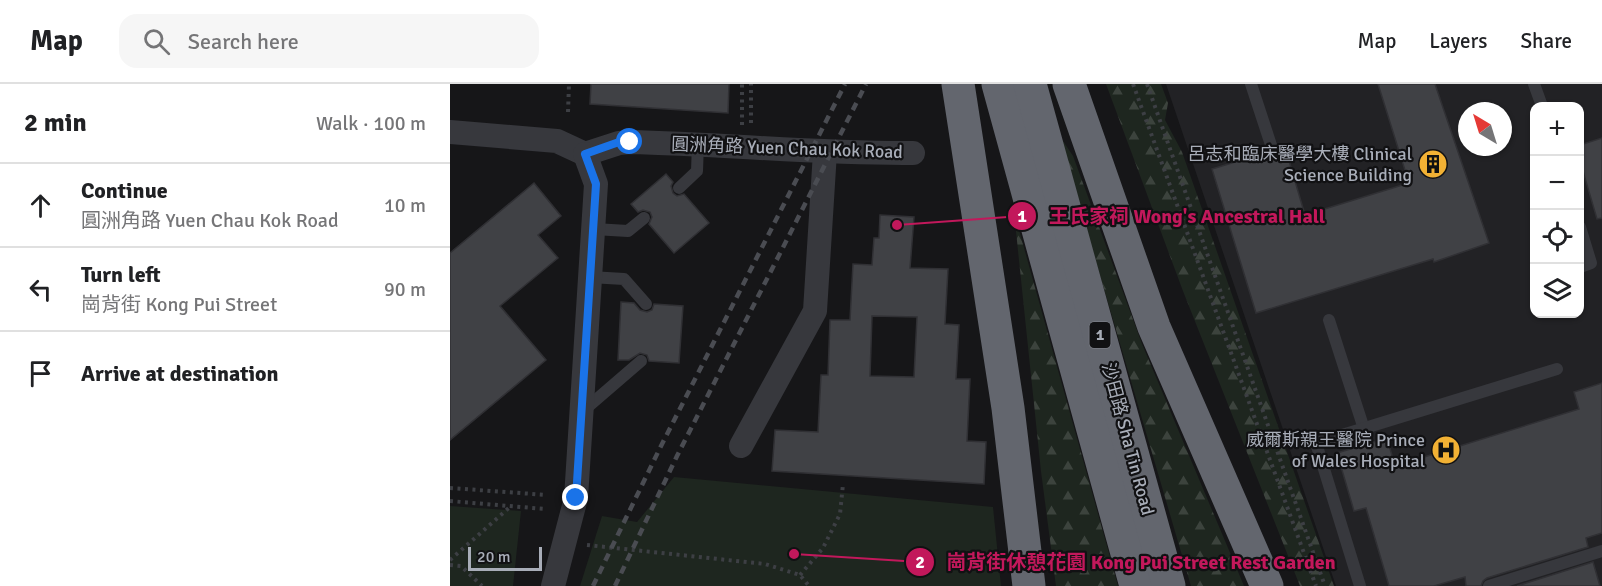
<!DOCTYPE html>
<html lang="en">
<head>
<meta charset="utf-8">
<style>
	:root { --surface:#fff; --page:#f6f6f6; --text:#202124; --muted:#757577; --line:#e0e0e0 }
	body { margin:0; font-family:Signika,"Noto Sans TC",sans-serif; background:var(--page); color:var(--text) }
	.controls { position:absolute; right:18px; top:18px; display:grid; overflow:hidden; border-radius:12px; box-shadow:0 2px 4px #0004 }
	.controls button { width:54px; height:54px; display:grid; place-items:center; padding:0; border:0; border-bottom:2px solid var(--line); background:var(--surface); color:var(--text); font:30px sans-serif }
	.compass { position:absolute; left:1008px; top:18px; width:54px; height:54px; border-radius:50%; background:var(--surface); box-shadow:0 2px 4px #0004; rotate:322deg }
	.scale { position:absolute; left:18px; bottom:15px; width:74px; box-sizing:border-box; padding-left:6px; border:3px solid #a8adb8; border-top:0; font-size:16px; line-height:21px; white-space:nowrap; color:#a8adb8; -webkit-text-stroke:4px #111113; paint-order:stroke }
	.stop { position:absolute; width:18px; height:18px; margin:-14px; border:4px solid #1a73e8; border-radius:50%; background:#fff }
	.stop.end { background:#1a73e8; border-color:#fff; box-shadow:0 2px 6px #0008 }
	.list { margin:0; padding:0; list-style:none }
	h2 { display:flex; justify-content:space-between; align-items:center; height:78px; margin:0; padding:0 24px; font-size:26px }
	h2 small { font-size:20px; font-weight:400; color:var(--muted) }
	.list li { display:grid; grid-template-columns:39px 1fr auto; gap:18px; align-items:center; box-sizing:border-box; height:84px; padding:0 24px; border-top:2px solid var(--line) }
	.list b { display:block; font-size:22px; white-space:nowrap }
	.list p { margin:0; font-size:20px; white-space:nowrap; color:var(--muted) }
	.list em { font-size:20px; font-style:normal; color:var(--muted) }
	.icon { flex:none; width:33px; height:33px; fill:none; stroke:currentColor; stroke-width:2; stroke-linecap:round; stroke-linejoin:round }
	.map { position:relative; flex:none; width:1152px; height:502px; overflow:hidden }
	header { display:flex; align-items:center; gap:36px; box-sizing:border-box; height:84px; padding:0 30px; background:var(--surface); border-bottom:2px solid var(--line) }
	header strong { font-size:28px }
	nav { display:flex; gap:33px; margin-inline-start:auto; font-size:21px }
	.search { width:420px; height:54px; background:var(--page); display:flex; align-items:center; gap:15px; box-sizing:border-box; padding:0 21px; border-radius:18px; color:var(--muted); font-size:22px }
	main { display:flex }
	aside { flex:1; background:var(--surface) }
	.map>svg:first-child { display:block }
	.built { fill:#222225; fill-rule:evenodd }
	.forest { fill:url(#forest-firs) }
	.park { fill:#1e261f }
	.building { fill:#404145; stroke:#303034; stroke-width:1.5; fill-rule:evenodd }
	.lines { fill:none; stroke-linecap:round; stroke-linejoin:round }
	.path { stroke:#3d3f44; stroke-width:4; stroke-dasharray:3 4.5; stroke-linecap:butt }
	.lane { stroke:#37383d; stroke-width:12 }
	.street { stroke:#37383d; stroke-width:24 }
	.highway { stroke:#63666e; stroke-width:33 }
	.rail { stroke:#4a4c52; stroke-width:4.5; stroke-dasharray:8 6; stroke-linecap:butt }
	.route { stroke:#1a73e8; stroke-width:8 }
	.labels { text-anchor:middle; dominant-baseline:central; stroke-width:4.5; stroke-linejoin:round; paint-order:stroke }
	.shield { fill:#111113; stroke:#7b7e86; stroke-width:1.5 }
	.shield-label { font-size:16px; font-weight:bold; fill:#a8adb8 }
	.street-label { font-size:18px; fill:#a8adb8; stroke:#111113 }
	.poi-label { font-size:18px; fill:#a8adb8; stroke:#111113; text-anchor:end }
	.leader { fill:none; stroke:#c2185b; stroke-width:2 }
	.callout-dot { fill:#c2185b; stroke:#111113; stroke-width:2 }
	.mark-label { font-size:18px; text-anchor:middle; font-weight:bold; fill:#fff }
	.callout-label { font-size:20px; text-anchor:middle; font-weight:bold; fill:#c2185b; stroke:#111113; stroke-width:4.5; stroke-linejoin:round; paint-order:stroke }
</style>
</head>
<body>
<header>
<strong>Map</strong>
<div class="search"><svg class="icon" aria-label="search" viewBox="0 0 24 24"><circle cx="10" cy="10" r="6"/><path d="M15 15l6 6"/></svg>Search here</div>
<nav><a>Map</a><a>Layers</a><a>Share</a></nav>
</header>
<main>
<aside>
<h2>2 min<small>Walk · 100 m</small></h2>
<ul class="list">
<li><svg class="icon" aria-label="ahead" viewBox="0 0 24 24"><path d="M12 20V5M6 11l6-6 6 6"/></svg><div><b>Continue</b><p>圓洲角路 Yuen Chau Kok Road</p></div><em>10 m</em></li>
<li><svg class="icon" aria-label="left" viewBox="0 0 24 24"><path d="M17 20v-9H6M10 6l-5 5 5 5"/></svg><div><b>Turn left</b><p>崗背街 Kong Pui Street</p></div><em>90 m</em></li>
<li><svg class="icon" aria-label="arrive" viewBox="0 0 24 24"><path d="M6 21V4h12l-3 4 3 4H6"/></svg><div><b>Arrive at destination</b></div></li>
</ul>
</aside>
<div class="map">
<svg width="1152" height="502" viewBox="0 0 1152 502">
	<defs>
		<pattern id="forest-firs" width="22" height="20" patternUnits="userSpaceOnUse" patternTransform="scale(1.5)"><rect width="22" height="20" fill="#1e261f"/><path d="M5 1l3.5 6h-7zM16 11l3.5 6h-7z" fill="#3c433d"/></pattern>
	</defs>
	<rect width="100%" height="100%" fill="#161618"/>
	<!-- built -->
	<path class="built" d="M716 0H1152V502H886ZM1084 22H1130V230H1084ZM1017 27H1053V63H1017Z"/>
	<!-- forest -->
	<g class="forest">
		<path d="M656 0H711L718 19 715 36 732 68 884 502H850L733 207Z"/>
		<path d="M609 51 623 72 692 260 794 502H741Z"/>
		<path d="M564 128 668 502H606L591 387Z"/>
	</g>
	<!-- park -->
	<g class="park">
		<path d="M224 393 543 423 551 502H130L152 432 187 438Z"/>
		<path d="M0 422 71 427 63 502H0Z"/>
	</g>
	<!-- building -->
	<g class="building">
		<path d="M141 0H279L278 29 140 20Z"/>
		<path d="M928 0H985L1039 159 984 178 983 175 806 229 762 85 818 68 823 69 835 63 855 131 959 99Z"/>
		<path d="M1152 54V134L1147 135 1130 77V61Z"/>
		<path d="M216 90 223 98 221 102 223 109 227 112 234 110 259 139 224 169 199 140 202 133 200 128 193 126 188 128 181 120Z"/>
		<path d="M84 99 111 132 88 151 108 174 50 222 96 276 0 356V169Z"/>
		<path d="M430 131 464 133 460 184 498 185 495 240 509 241 506 295H520L517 357 536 358 534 400 322 387 325 346 368 348 371 291H378L380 236H400L403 180 422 181 424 154H429ZM422 232 467 233 464 293 420 292Z"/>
		<path d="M171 218 184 219 190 226 197 228 202 226 204 220 233 222 229 279 199 277 197 271 190 269 179 276H168Z"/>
		<path d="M1152 299V449L1136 454 1138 463 1037 494 1033 497 1031 502H1016L1015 493 984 502H939L916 424 904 427 887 369 937 354 945 382 1129 325 1124 308Z"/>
		<path d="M1143 478 1150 502H1067Z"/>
	</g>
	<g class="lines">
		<!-- path -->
		<g class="path">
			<path d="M683 0 866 502"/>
			<path d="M697 0 875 502"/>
			<path d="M118 28 119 0"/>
			<path d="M301 39V0"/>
			<path d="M292 41V0"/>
			<path d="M0 404 97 411"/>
			<path d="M0 417 95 425"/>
			<path d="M137 461 315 480 350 491 359 502"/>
			<path d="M0 476 60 423"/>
			<path d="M0 481 11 482 32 502"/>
			<path d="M350 491 373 464 390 430 393 400"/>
		</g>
		<!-- lane -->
		<g class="lane">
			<path d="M801 0 821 61"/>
			<path d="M1084 0 1092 22"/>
			<path d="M229 104 247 87 248 59"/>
			<path d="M1130 143 1141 179 1130 183"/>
			<path d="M144 145 178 147 194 134"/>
			<path d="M140 193 174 195 196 220"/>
			<path d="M879 236 914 345"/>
			<path d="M133 327 191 277"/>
			<path d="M910 502 866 359 1107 285"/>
			<path d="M1039 502 1152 467"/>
		</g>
		<!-- street -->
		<g class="street">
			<path d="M0 48 107 57 135 70 169 59 180 58C274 60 368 70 463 69"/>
			<path d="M291 362 365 227 375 68"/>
			<path d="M103 502 126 414 146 100 135 70"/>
		</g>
		<!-- highway -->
		<g class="highway">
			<path d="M508 0 558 324 579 502"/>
			<path d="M548 0 686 502"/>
			<path d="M580 0 719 502"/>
			<path d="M619 0 704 243 817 502"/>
		</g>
		<!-- rail -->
		<g class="rail">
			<path d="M143 502 210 364 395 0"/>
			<path d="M165 502 227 372 416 0"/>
		</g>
	</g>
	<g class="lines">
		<!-- route -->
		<path class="route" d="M126 414 146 100 135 70 169 58H180"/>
	</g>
	<!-- icons -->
	<defs>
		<g id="building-disc" transform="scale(1.5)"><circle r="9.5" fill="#f2b134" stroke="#111113"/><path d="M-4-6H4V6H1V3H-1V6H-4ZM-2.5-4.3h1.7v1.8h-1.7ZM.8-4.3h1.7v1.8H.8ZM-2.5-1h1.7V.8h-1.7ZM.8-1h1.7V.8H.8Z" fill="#111"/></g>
		<g id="hospital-disc" transform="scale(1.5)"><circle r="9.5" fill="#f2b134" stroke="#111113"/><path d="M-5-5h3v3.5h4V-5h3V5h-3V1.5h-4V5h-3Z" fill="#111"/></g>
	</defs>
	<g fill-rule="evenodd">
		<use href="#building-disc" x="983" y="80"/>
		<use href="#hospital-disc" x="996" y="366"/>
	</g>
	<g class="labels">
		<!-- shield labels -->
		<rect class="shield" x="639.5" y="238" width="21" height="26" rx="4.5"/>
		<g class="shield-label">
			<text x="650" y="251">1</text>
		</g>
		<!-- street labels -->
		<g class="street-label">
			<text transform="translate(337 64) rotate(2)">圓洲角路 Yuen Chau Kok Road</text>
			<text transform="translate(678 355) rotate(75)">沙田路 Sha Tin Road</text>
		</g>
		<!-- poi labels -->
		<g class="poi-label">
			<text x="962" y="70">呂志和臨床醫學大樓 Clinical<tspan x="962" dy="21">Science Building</tspan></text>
			<text x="975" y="356">威爾斯親王醫院 Prince<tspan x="975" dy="21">of Wales Hospital</tspan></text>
		</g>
	</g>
	<!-- callouts -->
	<path class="leader" d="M447 141L572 132M344 470L470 478"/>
	<g class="callout-dot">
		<circle cx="447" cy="141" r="6"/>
		<circle cx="344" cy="470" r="6"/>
		<circle cx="572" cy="132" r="15"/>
		<circle cx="470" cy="478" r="15"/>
	</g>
	<g class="mark-label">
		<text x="572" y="138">1</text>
		<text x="470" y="484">2</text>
	</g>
	<g class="callout-label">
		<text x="737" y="139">王氏家祠 Wong's Ancestral Hall</text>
		<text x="691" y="485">崗背街休憩花園 Kong Pui Street Rest Garden</text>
	</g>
</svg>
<div class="controls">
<button>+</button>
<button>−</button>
<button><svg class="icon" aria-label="locate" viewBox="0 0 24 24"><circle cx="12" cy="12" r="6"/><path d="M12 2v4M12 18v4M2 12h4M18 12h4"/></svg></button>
<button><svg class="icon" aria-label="layers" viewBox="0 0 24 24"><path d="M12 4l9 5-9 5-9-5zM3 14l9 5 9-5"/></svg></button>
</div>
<svg class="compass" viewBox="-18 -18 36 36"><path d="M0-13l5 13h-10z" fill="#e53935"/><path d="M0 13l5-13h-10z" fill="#757577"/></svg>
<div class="scale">20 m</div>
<div class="stop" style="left:180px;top:58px"></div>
<div class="stop end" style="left:126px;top:414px"></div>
</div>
</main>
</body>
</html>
